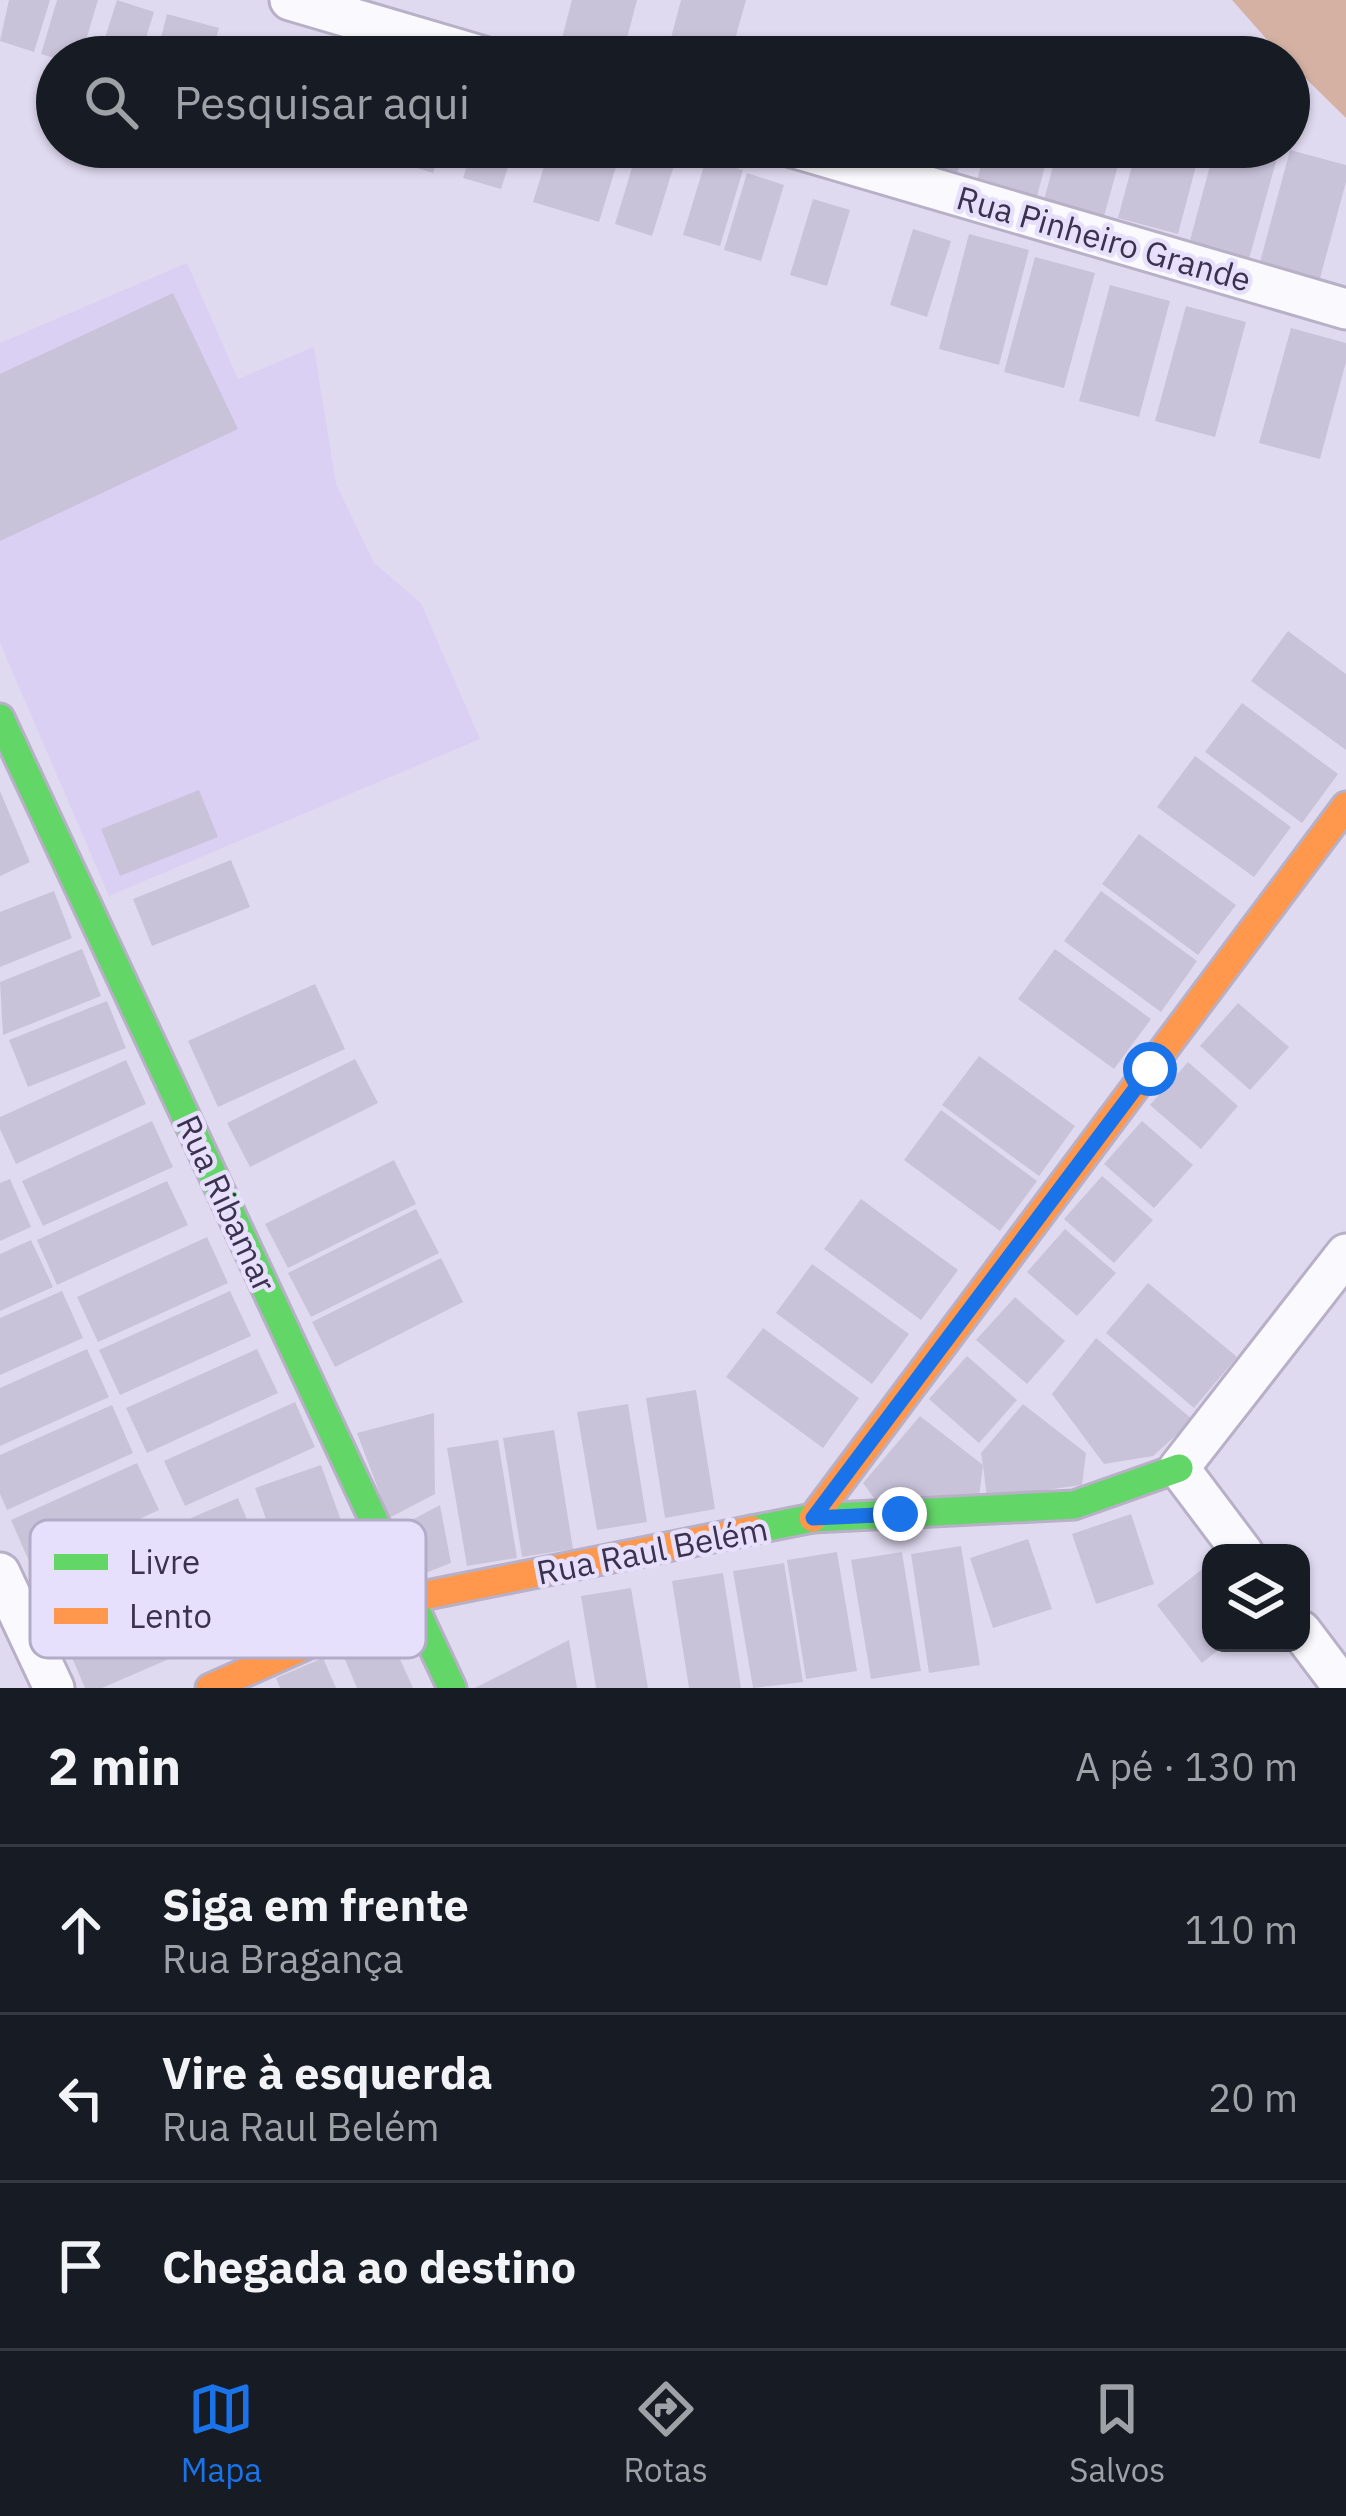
<!DOCTYPE html>
<html lang="pt">
<head>
<meta charset="utf-8">
<style>
	:root { --surface:#171b24; --page:#242831; --text:#f1f3f6; --muted:#9ea1a6; --line:#363941; --accent:#1a73e8 }
	body { margin:0; font-family:"IBM Plex Sans",sans-serif; background:var(--page); color:var(--text) }
	.controls { position:absolute; right:36px; bottom:36px; display:grid; overflow:hidden; border-radius:24px; box-shadow:0 3px 9px #0004 }
	.controls button { width:108px; height:108px; display:grid; place-items:center; padding:0; border:0; border-bottom:3px solid var(--line); background:var(--surface); color:var(--text); font:60px sans-serif }
	.stop { position:absolute; width:36px; height:36px; margin:-27px; border:9px solid #1a73e8; border-radius:50%; background:#fff }
	.stop.end { background:#1a73e8; border-color:#fff; box-shadow:0 3px 12px #0008 }
	.list { margin:0; padding:0; list-style:none }
	h2 { display:flex; justify-content:space-between; align-items:center; height:156px; margin:0; padding:0 48px; font-size:51px }
	h2 small { font-size:39px; font-weight:400; color:var(--muted) }
	.list li { display:grid; grid-template-columns:78px 1fr auto; gap:36px; align-items:center; box-sizing:border-box; height:168px; padding:0 48px; border-top:3px solid var(--line) }
	.list b { display:block; font-size:45px; white-space:nowrap }
	.list p { margin:0; font-size:39px; white-space:nowrap; color:var(--muted) }
	.list em { font-size:39px; font-style:normal; color:var(--muted) }
	.icon { flex:none; width:66px; height:66px; fill:none; stroke:currentColor; stroke-width:2; stroke-linecap:round; stroke-linejoin:round }
	.map { position:relative; flex:none; width:1346px; height:1688px; overflow:hidden }
	.search { position:absolute; background:var(--surface); box-shadow:0 3px 9px #0004; left:36px; right:36px; top:36px; height:132px; display:flex; align-items:center; gap:30px; box-sizing:border-box; padding:0 42px; border-radius:66px; color:var(--muted); font-size:45px }
	.sheet { height:660px; background:var(--surface) }
	nav { display:flex; justify-content:space-around; align-items:center; box-sizing:border-box; height:168px; border-top:3px solid var(--line); background:var(--surface); font-size:33px; color:var(--muted) }
	nav a { display:grid; justify-items:center; gap:6px }
	nav .on { color:var(--accent) }
	.map>svg:first-child { display:block }
	.built { fill:#d9d0f3 }
	.forest { fill:#d4b1a3 }
	.building { fill:#c9c3da }
	.lines { fill:none; stroke-linecap:round; stroke-linejoin:round }
	.street-casing { stroke:#b7b0c6; stroke-width:45 }
	.fast-casing { stroke:#b7b0c6; stroke-width:33 }
	.slow-casing { stroke:#b7b0c6; stroke-width:33 }
	.street { stroke:#faf9fd; stroke-width:39 }
	.fast { stroke:#63d668; stroke-width:27 }
	.slow { stroke:#ff974d; stroke-width:27 }
	.route { stroke:#1a73e8; stroke-width:15 }
	.labels { text-anchor:middle; dominant-baseline:central; stroke-width:9; stroke-linejoin:round; paint-order:stroke }
	.street-label { font-size:33px; fill:#3b324e; stroke:#e7e0fc }
	.key { fill:#e7e0fc; stroke:#b3acc8; stroke-width:3 }
	.key-label { font-size:33px; fill:#3b324e }
</style>
</head>
<body>
<div class="map">
<svg width="1346" height="1688" viewBox="0 0 1346 1688">
	<rect width="100%" height="100%" fill="#e0daf0"/>
	<!-- built -->
	<path class="built" d="M187 263 238 379 314 347 336 484 374 563 421 603 480 739 109 896 0 643V343Z"/>
	<!-- forest -->
	<path class="forest" d="M1232 0H1346V118L1289 62V57L1277 51Z"/>
	<!-- building -->
	<g class="building">
		<path d="M9 0H50L34 52 0 41Z"/>
		<path d="M57 0H98L81 57 57 59 41 54Z"/>
		<path d="M117 0 154 12 140 57H99Z"/>
		<path d="M572 0H637L622 57H557Z"/>
		<path d="M681 0H746L730 57H666Z"/>
		<path d="M167 14 219 28 211 57H156Z"/>
		<path d="M400 147H440L433 173 395 161Z"/>
		<path d="M473 147H514L501 189 463 178Z"/>
		<path d="M550 147H622L599 222 533 202Z"/>
		<path d="M900 147H965L955 181 895 165Z"/>
		<path d="M986 147H1050L1036 200 976 184Z"/>
		<path d="M1058 147H1123L1103 220 1043 204Z"/>
		<path d="M1137 147H1201L1178 234 1118 218Z"/>
		<path d="M1215 147H1280L1249 259 1189 244Z"/>
		<path d="M638 148 676 159 652 236 615 224Z"/>
		<path d="M1290 150 1346 165V182L1319 282 1259 266Z"/>
		<path d="M706 159 743 170 720 246 683 235Z"/>
		<path d="M747 173 784 185 761 261 724 250Z"/>
		<path d="M813 199 850 210 827 286 790 275Z"/>
		<path d="M913 229 951 241 927 317 890 305Z"/>
		<path d="M969 234 1029 250 999 365 939 349Z"/>
		<path d="M1035 257 1095 273 1064 388 1004 372Z"/>
		<path d="M1110 285 1170 301 1139 417 1079 401Z"/>
		<path d="M173 293 238 429 0 541V374Z"/>
		<path d="M1186 306 1246 322 1215 437 1155 421Z"/>
		<path d="M1291 328 1346 343V362L1320 459 1259 443Z"/>
		<path d="M1288 631 1346 674V750L1251 681Z"/>
		<path d="M1242 703 1338 774 1302 823 1205 752Z"/>
		<path d="M1195 756 1291 827 1254 877 1157 807Z"/>
		<path d="M199 790 218 837 120 876 101 829Z"/>
		<path d="M0 791 30 862 0 876Z"/>
		<path d="M1139 834 1236 905 1198 955 1102 884Z"/>
		<path d="M231 860 250 907 152 946 133 899Z"/>
		<path d="M54 891 72 938 0 967V912Z"/>
		<path d="M1101 891 1197 961 1161 1012 1064 941Z"/>
		<path d="M82 949 101 996 3 1035 0 982Z"/>
		<path d="M1055 949 1151 1019 1114 1069 1018 999Z"/>
		<path d="M315 984 345 1049 218 1107 188 1041Z"/>
		<path d="M107 1001 126 1048 28 1087 9 1040Z"/>
		<path d="M1238 1003 1289 1047 1250 1090 1200 1046Z"/>
		<path d="M979 1056 1075 1126 1039 1176 942 1105Z"/>
		<path d="M355 1059 378 1103 250 1167 227 1123Z"/>
		<path d="M126 1060 146 1104 16 1164 0 1129V1117Z"/>
		<path d="M1188 1062 1238 1106 1201 1149 1150 1105Z"/>
		<path d="M941 1110 1037 1181 1000 1231 904 1160Z"/>
		<path d="M152 1121 173 1167 43 1226 22 1181Z"/>
		<path d="M1142 1121 1193 1165 1154 1208 1104 1164Z"/>
		<path d="M394 1160 416 1204 288 1268 265 1224Z"/>
		<path d="M1102 1176 1153 1220 1114 1263 1064 1219Z"/>
		<path d="M10 1179 31 1227 0 1241V1183Z"/>
		<path d="M167 1181 188 1225 57 1285 37 1240Z"/>
		<path d="M861 1199 958 1270 921 1320 824 1249Z"/>
		<path d="M416 1209 439 1253 311 1317 288 1273Z"/>
		<path d="M1065 1229 1116 1273 1077 1316 1027 1272Z"/>
		<path d="M207 1237 228 1283 98 1342 77 1297Z"/>
		<path d="M31 1240 53 1287 0 1311V1254Z"/>
		<path d="M441 1258 463 1302 335 1367 312 1322Z"/>
		<path d="M812 1264 909 1334 872 1384 776 1313Z"/>
		<path d="M1148 1283 1237 1357 1194 1408 1106 1333Z"/>
		<path d="M62 1291 83 1338 0 1375V1318Z"/>
		<path d="M230 1291 251 1336 120 1395 99 1350Z"/>
		<path d="M1015 1297 1065 1341 1027 1384 976 1340Z"/>
		<path d="M763 1328 859 1398 823 1448 726 1377Z"/>
		<path d="M1096 1338 1193 1420 1153 1456 1104 1464 1052 1394Z"/>
		<path d="M87 1349 109 1397 0 1446V1388Z"/>
		<path d="M257 1349 278 1393 147 1453 126 1408Z"/>
		<path d="M967 1356 1017 1400 979 1443 929 1399Z"/>
		<path d="M696 1390 715 1509 665 1518 646 1398Z"/>
		<path d="M295 1402 315 1447 185 1506 164 1461Z"/>
		<path d="M628 1404 647 1522 597 1530 577 1412Z"/>
		<path d="M1023 1404 1086 1453 1082 1485 987 1498 983 1465 979 1497 879 1505 863 1483 920 1416 983 1465 981 1453Z"/>
		<path d="M112 1405 133 1453 7 1510 0 1494V1455Z"/>
		<path d="M434 1413 435 1494 389 1518 357 1433Z"/>
		<path d="M554 1430 573 1549 522 1557 503 1438Z"/>
		<path d="M498 1440 517 1558 467 1566 447 1448Z"/>
		<path d="M137 1463 159 1510 32 1568 11 1520Z"/>
		<path d="M321 1465 364 1584 297 1607 255 1488Z"/>
		<path d="M238 1498 285 1610 238 1630 191 1518Z"/>
		<path d="M440 1505 451 1563 410 1579 395 1529Z"/>
		<path d="M1131 1514 1154 1584 1096 1604 1072 1534Z"/>
		<path d="M1028 1539 1052 1609 993 1628 970 1558Z"/>
		<path d="M961 1546 980 1665 929 1673 911 1554Z"/>
		<path d="M837 1552 857 1671 806 1679 787 1560Z"/>
		<path d="M902 1552 921 1671 871 1679 851 1560Z"/>
		<path d="M784 1563 803 1682 753 1688 733 1571Z"/>
		<path d="M1205 1567 1211 1574V1643H1227L1202 1663 1157 1605Z"/>
		<path d="M723 1573 741 1688H689L672 1581Z"/>
		<path d="M631 1588 648 1688H596L581 1596Z"/>
		<path d="M148 1613 169 1659 102 1688H85L68 1648Z"/>
		<path d="M387 1630 413 1688H357L341 1650Z"/>
		<path d="M569 1640 577 1688H475Z"/>
		<path d="M323 1658 336 1688H280L276 1678Z"/>
	</g>
	<g class="lines">
		<!-- street casing -->
		<g class="street-casing">
			<g id="street">
				<path d="M290 0 484 57"/>
				<path d="M792 147 1346 309"/>
				<path d="M1243 1553 1179 1468 1346 1254"/>
				<path d="M0 1573 54 1688"/>
				<path d="M1301 1631 1344 1688"/>
			</g>
		</g>
		<!-- fast casing -->
		<g class="fast-casing">
			<g id="fast">
				<path d="M0 718 452 1688"/>
				<path d="M752 1530 813 1518 1074 1505 1179 1468"/>
			</g>
		</g>
		<!-- slow casing -->
		<g class="slow-casing">
			<g id="slow">
				<path d="M813 1518 1346 806"/>
				<path d="M210 1688 412 1598 752 1530"/>
			</g>
		</g>
		<!-- street -->
		<use href="#street" class="street"/>
		<!-- fast -->
		<use href="#fast" class="fast"/>
		<!-- slow -->
		<use href="#slow" class="slow"/>
	</g>
	<g class="lines">
		<!-- route -->
		<path class="route" d="M900 1514 813 1518 1150 1069"/>
	</g>
	<g class="labels">
		<!-- street labels -->
		<g class="street-label">
			<text transform="translate(1104 238) rotate(16)">Rua Pinheiro Grande</text>
			<text transform="translate(227 1203) rotate(65)">Rua Ribamar</text>
			<text transform="translate(652 1550) rotate(-11)">Rua Raul Belém</text>
		</g>
	</g>
	<!-- legend -->
	<rect x="30" y="1520" width="396" height="138" rx="18" class="key"/>
	<rect x="54" y="1554" width="54" height="16" fill="#63d668"/>
	<rect x="54" y="1608" width="54" height="16" fill="#ff974d"/>
	<g class="key-label">
		<text x="129" y="1574">Livre</text>
		<text x="129" y="1628">Lento</text>
	</g>
</svg>
<div class="controls">
<button><svg class="icon" aria-label="layers" viewBox="0 0 24 24"><path d="M12 4l9 5-9 5-9-5zM3 14l9 5 9-5"/></svg></button>
</div>
<div class="stop" style="left:1150px;top:1069px"></div>
<div class="stop end" style="left:900px;top:1514px"></div>
<div class="search"><svg class="icon" aria-label="search" viewBox="0 0 24 24"><circle cx="10" cy="10" r="6"/><path d="M15 15l6 6"/></svg>Pesquisar aqui</div>
</div>
<section class="sheet">
<h2>2 min<small>A pé · 130 m</small></h2>
<ul class="list">
<li><svg class="icon" aria-label="ahead" viewBox="0 0 24 24"><path d="M12 20V5M6 11l6-6 6 6"/></svg><div><b>Siga em frente</b><p>Rua Bragança</p></div><em>110 m</em></li>
<li><svg class="icon" aria-label="left" viewBox="0 0 24 24"><path d="M17 20v-9H6M10 6l-5 5 5 5"/></svg><div><b>Vire à esquerda</b><p>Rua Raul Belém</p></div><em>20 m</em></li>
<li><svg class="icon" aria-label="arrive" viewBox="0 0 24 24"><path d="M6 21V4h12l-3 4 3 4H6"/></svg><div><b>Chegada ao destino</b></div></li>
</ul>
</section>
<nav>
<a class="on"><svg class="icon" aria-label="map" viewBox="0 0 24 24"><path d="M3 6l6-2 6 2 6-2v14l-6 2-6-2-6 2zM9 4v14M15 6v14"/></svg>Mapa</a>
<a><svg class="icon" aria-label="directions" viewBox="0 0 24 24"><path d="M12 3l9 9-9 9-9-9zM9 14v-3h6M13 9l2 2-2 2"/></svg>Rotas</a>
<a><svg class="icon" aria-label="saved" viewBox="0 0 24 24"><path d="M7 4h10v16l-5-4-5 4z"/></svg>Salvos</a>
</nav>
</body>
</html>
